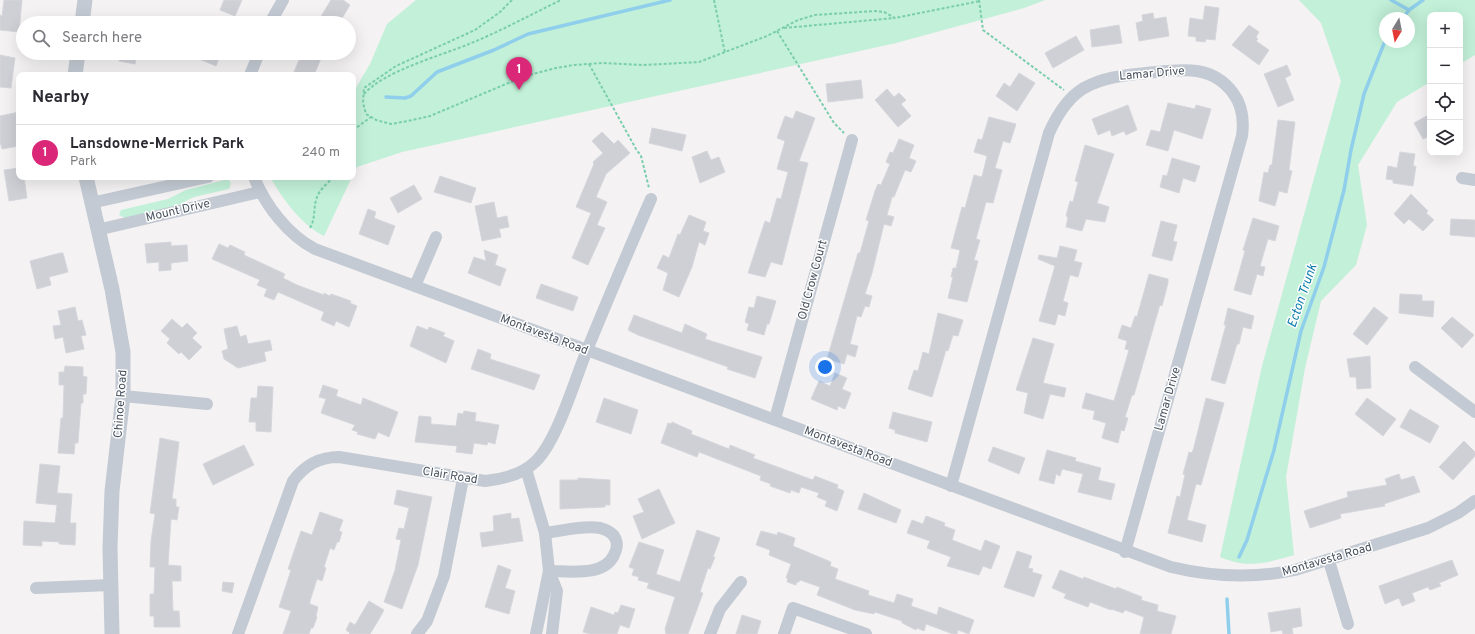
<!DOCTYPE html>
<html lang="en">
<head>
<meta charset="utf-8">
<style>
	:root { --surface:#fff; --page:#f2f2f3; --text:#2b2b33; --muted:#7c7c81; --line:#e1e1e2; --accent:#db2777 }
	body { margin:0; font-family:Overpass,sans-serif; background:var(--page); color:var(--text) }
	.controls { position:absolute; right:12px; top:12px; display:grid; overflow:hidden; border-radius:8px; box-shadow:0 4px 16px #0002 }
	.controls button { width:36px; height:36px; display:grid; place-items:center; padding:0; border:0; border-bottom:1px solid var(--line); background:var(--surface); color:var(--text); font:20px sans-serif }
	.compass { position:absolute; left:1379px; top:12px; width:36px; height:36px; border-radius:50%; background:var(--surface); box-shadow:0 4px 16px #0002; rotate:190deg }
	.you { position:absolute; left:825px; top:367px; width:14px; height:14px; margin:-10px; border:3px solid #fff; border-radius:50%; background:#1a73e8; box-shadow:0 0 0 6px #1a73e833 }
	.badge { display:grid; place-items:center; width:26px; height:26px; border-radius:50%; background:var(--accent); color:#fff; font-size:13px; font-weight:700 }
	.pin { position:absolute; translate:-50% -33px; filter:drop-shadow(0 1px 2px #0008) }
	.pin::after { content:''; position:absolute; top:21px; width:14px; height:12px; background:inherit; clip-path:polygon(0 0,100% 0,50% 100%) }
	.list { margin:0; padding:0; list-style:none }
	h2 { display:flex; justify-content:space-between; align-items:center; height:52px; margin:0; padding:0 16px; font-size:17px }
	h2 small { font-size:13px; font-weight:400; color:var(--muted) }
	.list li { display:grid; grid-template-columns:26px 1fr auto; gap:12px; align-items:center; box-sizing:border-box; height:56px; padding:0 16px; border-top:1px solid var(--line) }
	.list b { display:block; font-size:15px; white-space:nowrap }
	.list p { margin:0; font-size:13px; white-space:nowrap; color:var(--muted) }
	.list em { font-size:13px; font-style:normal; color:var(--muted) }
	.icon { flex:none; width:22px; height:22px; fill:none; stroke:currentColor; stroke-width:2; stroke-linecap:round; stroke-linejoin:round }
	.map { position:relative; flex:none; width:1475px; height:634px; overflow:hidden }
	.search { position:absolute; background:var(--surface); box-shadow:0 4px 16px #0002; left:16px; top:16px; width:340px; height:44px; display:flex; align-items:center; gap:10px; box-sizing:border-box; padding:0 14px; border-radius:22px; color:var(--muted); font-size:15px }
	.panel { position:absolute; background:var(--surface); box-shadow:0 4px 16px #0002; left:16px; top:72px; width:340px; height:108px; border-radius:8px }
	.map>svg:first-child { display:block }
	.green { fill:#c2f0d8; fill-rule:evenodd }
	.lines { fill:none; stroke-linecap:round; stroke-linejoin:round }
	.stream { stroke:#8fcfec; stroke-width:3.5 }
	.building { fill:#ced0d6; stroke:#d6d7dd }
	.path { stroke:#7acead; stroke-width:2; stroke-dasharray:3 2; stroke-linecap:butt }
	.minor { stroke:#c3cad3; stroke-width:12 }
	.tertiary { stroke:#c3cad3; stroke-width:15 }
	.labels { text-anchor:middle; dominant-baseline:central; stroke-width:3; stroke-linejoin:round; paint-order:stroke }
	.street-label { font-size:12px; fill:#49535f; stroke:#fff }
	.water-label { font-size:13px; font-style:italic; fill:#0e7cae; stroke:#fff }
</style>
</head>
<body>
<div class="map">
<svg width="1475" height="634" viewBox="0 0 1475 634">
	<rect width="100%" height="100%" fill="#f4f2f2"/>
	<!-- green -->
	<g class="green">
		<path d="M416 0H1045L1024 8 896 43 402 152 357 167 353 175V93L370 64 387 24Z"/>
		<path d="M1299 0H1475V55L1460 64V15H1430V82L1397 102 1358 165 1367 225 1356 265 1321 301 1305 368 1286 477 1294 555C1266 563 1248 569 1220 557L1262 366 1341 81 1321 23ZM1385 18H1409V42H1385Z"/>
		<path d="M270 177H352L324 236C301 225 283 199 270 177Z"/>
		<path d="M228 179 231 183 229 189 194 197 172 208 125 218 119 215 121 210 168 199 186 190Z"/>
	</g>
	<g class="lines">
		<!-- stream -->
		<g class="stream">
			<path d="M1391 0 1409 10"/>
			<path d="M1403 18 1409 10 1423 0"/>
			<path d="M386 97 405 98 411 96 437 72 494 50 528 34 670 0"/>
			<path d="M1239 557 1247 540 1274 450 1301 331 1324 267 1344 190 1351 150 1364 94 1385 41"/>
			<path d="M1227 599 1229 634"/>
		</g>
	</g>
	<!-- building -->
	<g class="building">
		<path d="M4 0H22L19 32 0 30V15L2 16Z"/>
		<path d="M224 0H242L235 16 220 10Z"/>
		<path d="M331 0H343L350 5 339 23H317Z"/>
		<path d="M1205 6 1219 8 1215 40 1206 39 1205 42 1196 41V37L1188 36 1190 18 1203 20Z"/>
		<path d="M1153 13 1154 19 1166 17 1169 36 1139 41 1136 23 1143 21 1142 15Z"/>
		<path d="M1119 25 1122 43 1092 47 1090 30Z"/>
		<path d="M1249 25 1259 32 1256 37 1258 39 1256 41 1269 50 1259 65 1232 45Z"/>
		<path d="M1076 36 1084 50 1053 68 1045 53Z"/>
		<path d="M120 53H137L135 64 119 61Z"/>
		<path d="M185 53H221L216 66Z"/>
		<path d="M302 53H314L322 56 314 75H295L296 72H294Z"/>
		<path d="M0 55 15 58 11 88 0 87Z"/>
		<path d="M1287 65 1291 75 1285 78 1294 100 1278 107 1264 74Z"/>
		<path d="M1019 73 1035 83 1017 111 996 96 1004 83 1010 87Z"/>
		<path d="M861 80 863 98 828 102 826 84Z"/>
		<path d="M887 89 894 97 899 93 906 100 901 104 911 116 898 127 875 100Z"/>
		<path d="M1168 103 1195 109 1196 105 1211 109 1202 139 1174 130 1168 151 1146 145 1151 130 1160 132Z"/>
		<path d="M1128 105 1137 130 1126 135 1124 131 1112 136 1110 130 1098 135 1092 119Z"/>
		<path d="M796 111 815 118 799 161 808 163 782 265 771 262 765 277 748 273 765 221 770 223 777 198 781 199 788 172 777 169 785 141 777 138 785 116 793 119Z"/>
		<path d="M19 112V146L2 149 0 142V116Z"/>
		<path d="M1430 114V136L1423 139 1414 123Z"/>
		<path d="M989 117 1016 124 1010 143 1003 141 995 168 1002 170 993 203 986 202 976 239 980 240 974 260 978 261 967 302 948 298 953 277H951L953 268H956L960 250 951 248 962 207 965 208 974 175 982 177 987 156 974 152 978 139 982 140Z"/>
		<path d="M1278 120 1295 122 1289 170 1292 171 1289 184 1287 193 1279 191 1275 206 1259 201 1264 172 1268 173 1270 165H1272Z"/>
		<path d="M652 128 686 135 682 151 649 143Z"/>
		<path d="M602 132 614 144 618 140 630 153 606 174 596 197 607 202 597 225 605 228 588 265 572 258 591 213 576 207 594 164 593 162 603 153 592 141Z"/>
		<path d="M899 139 914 145 909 158 916 161 911 172 905 170 894 197H892L887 215 894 217 891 226 884 224 872 273 865 294 872 296 869 307 865 306 861 317 857 316 850 344 858 346 855 357 847 354 844 364 827 359 858 253H860L869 221 866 220 875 191 878 184 881 185 890 164 886 162 890 152 893 153Z"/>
		<path d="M1085 145 1114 154 1097 203 1109 207 1105 222 1086 219 1082 231 1066 227 1068 217 1066 216 1070 201 1073 202 1078 182 1075 181Z"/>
		<path d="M707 151 711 160 719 157 725 172 700 183 692 157Z"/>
		<path d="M1400 152 1415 154 1413 166H1416L1413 186 1393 183V180L1386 179 1388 166 1397 168Z"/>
		<path d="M1172 158 1200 166 1195 182 1183 178 1179 193 1160 187 1163 175 1167 176Z"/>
		<path d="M19 168V177H24L27 198 9 201 4 170Z"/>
		<path d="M440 176 476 188 471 203 434 192Z"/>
		<path d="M414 185 422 199 398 213 390 198Z"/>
		<path d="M1411 194 1428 211 1426 213 1434 220 1423 231 1409 219 1404 224 1394 214Z"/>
		<path d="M494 202 497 218 507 216 509 227 499 229 501 237 482 241 475 206Z"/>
		<path d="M368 209 376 212 374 218 395 226 388 245 359 234Z"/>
		<path d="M689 215 706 222 703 231 709 233 705 245 699 242 692 267 679 297 663 290 668 273 657 268 663 255 669 258 678 234 680 235Z"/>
		<path d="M1253 218 1279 226 1275 241 1268 239 1260 266 1265 267 1263 276 1257 274 1251 295 1234 290 1245 251 1243 250Z"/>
		<path d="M1451 219 1475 220V237L1450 235Z"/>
		<path d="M1161 221 1177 225 1173 241 1177 242 1172 261 1152 256Z"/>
		<path d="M171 242V246L187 245 188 261 171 263V270L159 271V262L147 263 145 244Z"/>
		<path d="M219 244 228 248 230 245 245 252 244 255 285 274 283 278 297 285 324 295V293L330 296 331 294 351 301 350 303 357 306 349 327 336 321 334 326 321 320 324 312 278 292 274 300 264 296 267 289 257 285 260 280 212 259Z"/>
		<path d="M1060 246 1077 250 1074 261 1082 263 1078 277 1070 275 1063 301 1068 303 1065 316 1058 314 1055 325 1039 321 1055 266 1038 259 1039 255 1057 258Z"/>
		<path d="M484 250 498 255 495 265 506 269 500 286 468 273 474 257 486 261Z"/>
		<path d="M60 253H63L68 272 49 277 51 285 37 289 30 261Z"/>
		<path d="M1149 274 1168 279V283L1162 306 1160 305 1159 308 1134 395H1132L1125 417 1128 418 1124 431 1121 430 1118 443 1102 438 1106 423 1093 419 1095 411 1082 408 1086 393 1114 401 1129 350 1125 349 1127 341 1118 338 1122 325 1131 328 1135 316 1137 317Z"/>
		<path d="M541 284 578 297 573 311 536 298Z"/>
		<path d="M1400 294 1422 295V301H1434L1433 317 1399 313Z"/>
		<path d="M757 296 776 301 769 324H767L764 335 747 330 749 324 745 322 749 307 754 308Z"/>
		<path d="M75 307 78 321 82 320 86 335 81 336 84 349 66 353 63 337 55 339 53 326 61 325 58 311Z"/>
		<path d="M1374 307 1388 318 1367 345 1353 334Z"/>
		<path d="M1228 308 1254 316 1251 329 1243 327 1239 344H1237L1225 384 1211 380 1226 325H1224Z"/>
		<path d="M938 313 963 320 958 336 953 335 948 351 946 350 932 397 908 389 914 370 918 371 923 352 929 354Z"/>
		<path d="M634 315 682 333 685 324 707 334 705 339 762 357 755 378 727 369 728 367 638 335 628 330Z"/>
		<path d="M1452 317 1474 335 1462 348 1441 328Z"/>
		<path d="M172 319 182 328 187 323 197 333 192 338 202 347 189 360 181 352 179 354 167 343 170 339 161 331Z"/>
		<path d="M237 326 240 337 246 335 248 344 270 340 272 350 264 352 266 361 238 368 224 359 222 351 228 349 224 329Z"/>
		<path d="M417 326 428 330 429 327 445 333 443 336 454 341 446 363 410 346Z"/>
		<path d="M1033 338 1054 344 1043 383 1066 388 1064 397 1050 394 1043 419 1024 413 1028 393 1016 390Z"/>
		<path d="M478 349 491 354 490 359 540 375 534 390 471 369Z"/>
		<path d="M1370 356 1371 388 1357 389 1356 377H1350L1347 359Z"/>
		<path d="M65 366 83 367V376L87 377 86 394H83V403H81L78 443H75L74 454 58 453 61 418H63L64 385H59V372H64Z"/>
		<path d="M835 373 847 378 842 389 851 393 845 409 838 406 837 410 811 399 819 381 830 386Z"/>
		<path d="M323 385 338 390 336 396 361 405 363 398 398 412 389 437 378 432 375 439 357 434 358 432 352 430 355 425 321 413 326 399 319 397Z"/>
		<path d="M258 386 273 387 271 432 256 431V422H249L251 398H257Z"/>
		<path d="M604 398 638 410 631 434 596 422Z"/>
		<path d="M1206 398 1224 403 1201 485 1196 484 1187 520 1206 525 1202 542 1168 533 1177 496 1180 497 1185 475 1183 474 1189 452 1192 453 1194 447Z"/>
		<path d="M1367 398 1396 419 1383 436 1355 414Z"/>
		<path d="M1410 409 1439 426 1430 443 1400 427Z"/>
		<path d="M464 411 476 413 475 421 499 425 495 444 488 442 487 445 474 443 472 454 456 452 457 446 415 442 419 416 431 417V424L456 426 458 413 463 414Z"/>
		<path d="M893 412 932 422 927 442 895 433V430L889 428Z"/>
		<path d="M672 422 692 431 691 434 729 449 730 445 755 455 753 458 813 480 815 476 838 485 837 488 844 491 837 511 825 506 827 501 817 497 819 493 801 487 799 493 791 490 790 493 770 486 771 484 760 480 761 476 699 452 697 457 661 443 668 423 671 424Z"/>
		<path d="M160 438 179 442 172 499H176V507H179L177 520 171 519 168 565 181 566V581H172L173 611H179L180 627H154V616H150V594H154L155 567H150L151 541 155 514 150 513Z"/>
		<path d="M1464 441 1475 452V456L1453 480 1439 467Z"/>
		<path d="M244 445 254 465 213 485 203 464Z"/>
		<path d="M993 447 1025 458 1019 474 988 461Z"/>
		<path d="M1047 450 1076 458 1075 461 1101 468 1098 480 1115 484 1111 500 1078 492 1083 474 1062 469 1060 476 1056 474 1054 484 1039 480Z"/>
		<path d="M40 464 60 466 57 493 72 494 70 523H76L75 545 59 544V542L42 541V546L23 545 24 521 55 523 57 505 36 503Z"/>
		<path d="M1399 474 1401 480 1414 476 1420 492 1384 504 1385 506 1340 514 1341 518 1310 528 1304 511 1348 497 1347 492 1387 485 1385 479Z"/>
		<path d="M578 478 610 480V505H605V507L560 509V480H578Z"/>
		<path d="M659 489 675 523 642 539 633 516 644 512 638 499Z"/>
		<path d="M397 490 432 497 418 565 402 609 384 602 395 570 401 540 396 539 399 528 404 529 409 508 394 504Z"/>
		<path d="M864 493 901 510 896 523 858 509Z"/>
		<path d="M320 512 343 520 339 531 342 532 339 542H337L334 550 330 548 324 567 326 568 322 581 317 579 310 601V604L318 607 316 616 317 617 313 628H311L309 634H283L291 611 279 607 291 570 288 569 301 531 312 535Z"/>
		<path d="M511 513V519L519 518 523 541 482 547 480 533 494 531 493 516Z"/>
		<path d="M926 516 945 523 944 526 955 530 952 540 981 551 985 540 1000 546 991 569 983 566 979 575 947 566 951 557 927 548 930 541 907 533 912 520 923 524Z"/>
		<path d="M697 530 720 538 713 557H715L710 569 708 568 700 592 703 593 688 634H666L665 629 675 597 647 588 649 583 638 580 639 577 632 575 634 569 629 567 639 542 664 550 656 574 680 582Z"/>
		<path d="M761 531 777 535 778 532 795 538 793 546 831 562 830 566 838 569 835 579 869 591 868 595 894 603 897 594 913 599 911 606 937 615 939 607 974 620 969 634 958 630 957 634H953L926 624 924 631 917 628 916 630 902 623V621L875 612 874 614 855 610 817 595 820 587 800 580 799 582H797L796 585 787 582 788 578H786L791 564 769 555 770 550 756 545Z"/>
		<path d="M1017 551 1032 556 1028 568 1033 569 1032 572 1042 575 1034 597 1004 587Z"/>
		<path d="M1452 560 1458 575 1439 583 1441 586 1430 590 1428 587 1412 593 1415 601 1402 606 1399 598 1385 604 1379 586Z"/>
		<path d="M498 565 511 570 505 588 515 591 509 614 485 607Z"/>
		<path d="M1060 570 1083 579 1084 577 1116 589 1117 587 1142 597 1141 600 1158 605 1157 611 1176 616 1171 634H1140L1144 617 1125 610 1123 613 1111 609V610L1090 602 1088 607 1064 598 1066 594 1052 588Z"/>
		<path d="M223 582 234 583 232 593 222 591Z"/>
		<path d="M369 601 384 610 378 621 370 634H349L350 633 346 630 350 622 355 625Z"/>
		<path d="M621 605 635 609 629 628 620 625 617 634H590L583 632 591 607 614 615 615 612 618 613Z"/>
		<path d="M1300 608 1302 626 1292 628 1293 634H1283L1282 630 1271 632 1268 613Z"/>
		<path d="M742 615 761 621 757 634H736Z"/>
	</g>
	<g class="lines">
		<!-- path -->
		<g class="path">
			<path d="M512 0 500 12 475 30 396 66 364 88 363 103 366 114 376 120 391 124 408 121 430 116 525 76 556 68 574 65 602 63 644 65 699 62 767 36 798 20 815 15 875 11 884 12 895 18 980 1"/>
			<path d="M714 0 725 53"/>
			<path d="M979 0 983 30 1064 90"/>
			<path d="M784 28 895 18"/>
			<path d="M777 31 834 123 844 133"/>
			<path d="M589 64 636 149 641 156 649 188"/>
			<path d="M364 94C384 71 440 56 469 44 501 31 530 15 561 0"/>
			<path d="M353 130 371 117"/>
			<path d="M310 228C316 218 313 207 317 197 320 189 328 183 333 177"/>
		</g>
		<!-- minor -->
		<g class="minor">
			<path d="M270 23 283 0"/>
			<path d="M250 75 259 53"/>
			<path d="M254 177C265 205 288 235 315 249L1171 567C1213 577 1252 579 1295 570L1428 528 1458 513 1475 501"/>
			<path d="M1462 178 1475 180"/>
			<path d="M91 203 208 177"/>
			<path d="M97 230 260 192"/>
			<path d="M415 286 436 237"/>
			<path d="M1415 367 1475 412"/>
			<path d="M123 396 207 404"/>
			<path d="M775 419 852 140"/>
			<path d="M526 469 545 533 549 571 557 591 552 634"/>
			<path d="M951 486 1049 133C1057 115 1067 98 1084 88 1103 77 1126 75 1146 73 1179 70 1211 63 1233 93 1243 106 1244 121 1242 136L1125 552"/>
			<path d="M545 533C562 531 583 525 600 528 607 530 614 533 616 540 618 545 616 551 614 555 604 577 569 571 549 571"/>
			<path d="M1329 561 1348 624"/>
			<path d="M36 588 111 585"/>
			<path d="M238 634 293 481C305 465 319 457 339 457L485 481C503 479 522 475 535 462 557 442 575 379 587 350 608 299 629 249 651 199"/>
			<path d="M417 634 427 621 444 576 463 479"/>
			<path d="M536 634 549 571"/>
			<path d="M710 634 720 609 741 582"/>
			<path d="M784 634 793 608 866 634"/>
		</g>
		<!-- tertiary -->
		<g class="tertiary">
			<path d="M82 23 85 0"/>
			<path d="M75 75 78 53"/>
			<path d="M86 177 112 289 123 352V396L112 491 110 548 112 634"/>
		</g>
	</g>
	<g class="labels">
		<!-- street labels -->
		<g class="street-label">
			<text transform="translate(1152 74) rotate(-5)">Lamar Drive</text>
			<text transform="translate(178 211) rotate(-13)">Mount Drive</text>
			<text transform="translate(813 280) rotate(-75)">Old Crow Court</text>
			<text transform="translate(544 335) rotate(21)">Montavesta Road</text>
			<text transform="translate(1168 399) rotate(-74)">Lamar Drive</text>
			<text transform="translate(121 404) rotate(-86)">Chinoe Road</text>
			<text transform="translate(848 447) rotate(21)">Montavesta Road</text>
			<text transform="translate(450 476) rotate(9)">Clair Road</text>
			<text transform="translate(1327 560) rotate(-16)">Montavesta Road</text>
		</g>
		<!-- water labels -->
		<g class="water-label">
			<text transform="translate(1303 296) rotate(-71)">Ecton Trunk</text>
		</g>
	</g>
</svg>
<div class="controls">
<button>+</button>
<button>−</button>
<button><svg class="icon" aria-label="locate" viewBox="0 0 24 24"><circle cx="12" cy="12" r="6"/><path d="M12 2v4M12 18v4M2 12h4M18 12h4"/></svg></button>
<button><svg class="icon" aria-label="layers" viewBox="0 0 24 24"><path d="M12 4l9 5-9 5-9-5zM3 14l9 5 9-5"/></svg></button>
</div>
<svg class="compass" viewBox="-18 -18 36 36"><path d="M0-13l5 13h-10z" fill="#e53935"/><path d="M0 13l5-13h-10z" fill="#7c7c81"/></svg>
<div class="you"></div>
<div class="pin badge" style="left:519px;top:90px">1</div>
<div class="search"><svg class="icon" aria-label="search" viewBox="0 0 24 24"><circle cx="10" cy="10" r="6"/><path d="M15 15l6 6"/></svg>Search here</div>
<section class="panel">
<h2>Nearby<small></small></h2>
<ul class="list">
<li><span class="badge">1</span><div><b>Lansdowne-Merrick Park</b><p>Park</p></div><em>240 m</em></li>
</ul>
</section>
</div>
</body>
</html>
